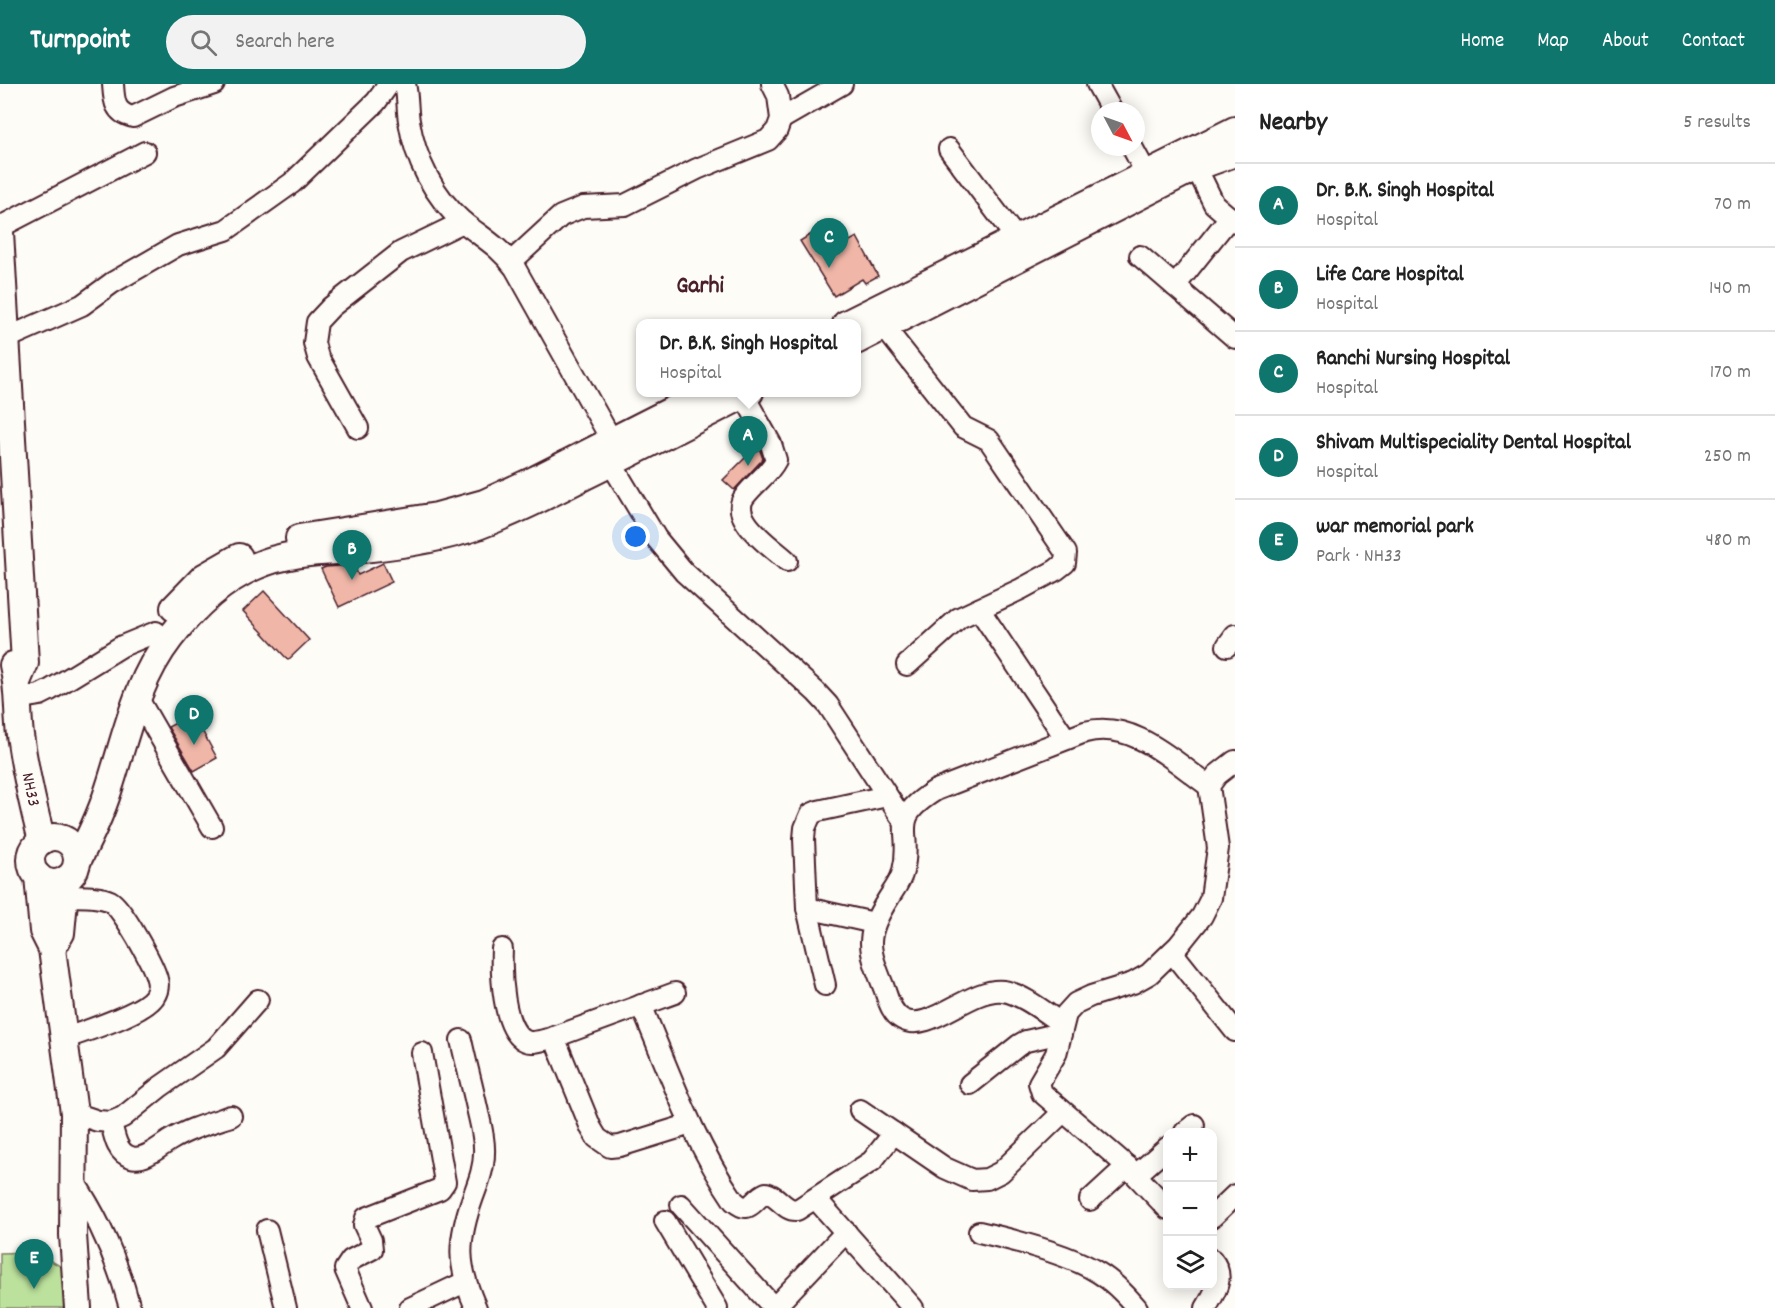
<!DOCTYPE html>
<html lang="en">
<head>
<meta charset="utf-8">
<style>
	:root { --surface:#fff; --page:#f2f2f2; --text:#222; --muted:#767676; --line:#e0e0e0; --accent:#0f766e }
	body { margin:0; font-family:Dekko,sans-serif; background:var(--page); color:var(--text) }
	.controls { position:absolute; right:18px; bottom:18px; display:grid; overflow:hidden; border-radius:12px; box-shadow:0 3px 15px #0003 }
	.controls button { width:54px; height:54px; display:grid; place-items:center; padding:0; border:0; border-bottom:2px solid var(--line); background:var(--surface); color:var(--text); font:30px sans-serif }
	.compass { position:absolute; left:1091px; top:18px; width:54px; height:54px; border-radius:50%; background:var(--surface); box-shadow:0 3px 15px #0003; rotate:131deg }
	.you { position:absolute; left:636px; top:453px; width:21px; height:21px; margin:-15px; border:4px solid #fff; border-radius:50%; background:#1a73e8; box-shadow:0 0 0 9px #1a73e833 }
	.badge { display:grid; place-items:center; width:39px; height:39px; border-radius:50%; background:var(--accent); color:#fff; font-size:20px; font-weight:700 }
	.pin { position:absolute; translate:-50% -50px; filter:drop-shadow(0 2px 3px #0008) }
	.pin::after { content:''; position:absolute; top:32px; width:21px; height:18px; background:inherit; clip-path:polygon(0 0,100% 0,50% 100%) }
	.popup { position:absolute; left:636px; top:235px; width:225px; height:78px; box-sizing:border-box; display:grid; place-content:center; border-radius:12px; background:var(--surface); filter:drop-shadow(0 2px 4px #0005); font-size:20px; white-space:nowrap; color:var(--muted) }
	.popup b { font-size:22px; color:var(--text) }
	.popup::after { content:''; position:absolute; left:50%; top:100%; margin-left:-12px; border:12px solid transparent; border-top-color:var(--surface) }
	.list { margin:0; padding:0; list-style:none }
	h2 { display:flex; justify-content:space-between; align-items:center; height:78px; margin:0; padding:0 24px; font-size:26px }
	h2 small { font-size:20px; font-weight:400; color:var(--muted) }
	.list li { display:grid; grid-template-columns:39px 1fr auto; gap:18px; align-items:center; box-sizing:border-box; height:84px; padding:0 24px; border-top:2px solid var(--line) }
	.list b { display:block; font-size:22px; white-space:nowrap }
	.list p { margin:0; font-size:20px; white-space:nowrap; color:var(--muted) }
	.list em { font-size:20px; font-style:normal; color:var(--muted) }
	.icon { flex:none; width:33px; height:33px; fill:none; stroke:currentColor; stroke-width:2; stroke-linecap:round; stroke-linejoin:round }
	.map { position:relative; flex:none; width:1235px; height:1224px; overflow:hidden }
	header { display:flex; align-items:center; gap:36px; box-sizing:border-box; height:84px; padding:0 30px; background:var(--accent); color:#fff }
	header strong { font-size:28px }
	nav { display:flex; gap:33px; margin-inline-start:auto; font-size:21px }
	.search { width:420px; height:54px; background:var(--page); display:flex; align-items:center; gap:15px; box-sizing:border-box; padding:0 21px; border-radius:33px; color:var(--muted); font-size:22px }
	main { display:flex }
	aside { flex:1; background:var(--surface) }
	.map>svg:first-child { display:block }
	.green { fill:#bbe19c; stroke:#828064; stroke-width:1.5 }
	.building { fill:#f0b7a8; stroke:#4a1f2b; stroke-width:1.5 }
	.lines { fill:none; stroke-linecap:round; stroke-linejoin:round }
	.minor-casing { stroke:#4a1f2b; stroke-width:24 }
	.major-casing { stroke:#4a1f2b; stroke-width:30 }
	.minor { stroke:#fdfcf7; stroke-width:20 }
	.major { stroke:#fdfcf7; stroke-width:26 }
	.labels { text-anchor:middle; dominant-baseline:central; stroke-width:5; stroke-linejoin:round; paint-order:stroke }
	.street-label { font-size:18px; fill:#4a1f2b; stroke:#fdfcf7 }
	.district-label { font-size:24px; font-weight:bold; fill:#4a1f2b; stroke:#fdfcf7 }
</style>
</head>
<body>
<header>
<strong>Turnpoint</strong>
<div class="search"><svg class="icon" aria-label="search" viewBox="0 0 24 24"><circle cx="10" cy="10" r="6"/><path d="M15 15l6 6"/></svg>Search here</div>
<nav><a>Home</a><a>Map</a><a>About</a><a>Contact</a></nav>
</header>
<main>
<div class="map">
<svg width="1235" height="1224" viewBox="0 0 1235 1224">
	<rect width="100%" height="100%" fill="#fdfcf7"/>
	<filter id="ink" filterUnits="userSpaceOnUse"><feTurbulence type="fractalNoise" baseFrequency=".0167" numOctaves="2"/><feDisplacementMap in="SourceGraphic" scale="12" xChannelSelector="R" yChannelSelector="G"/><feConvolveMatrix kernelMatrix="1 2 1 2 8 2 1 2 1" color-interpolation-filters="sRGB"/></filter>
	<g filter="url(#ink)">
		<!-- green -->
		<path class="green" d="M35 1168 69 1187V1224H0V1169Z"/>
		<!-- building -->
		<g class="building">
			<path d="M818 146 831 167 857 153 878 192 865 199 862 195 834 212 800 157Z"/>
			<path d="M758 361 763 375 734 406 723 396Z"/>
			<path d="M383 479 392 498 339 523 321 485 326 483 354 481 358 491Z"/>
			<path d="M264 507 309 556 288 576 243 527Z"/>
			<path d="M193 630 217 674 194 687 168 643Z"/>
		</g>
		<g class="lines">
			<!-- minor casing -->
			<g class="minor-casing">
				<g id="minor">
					<path d="M113 0C114 16 114 29 133 33L174 13 214 0"/>
					<path d="M405 0C408 12 407 25 409 37 415 75 434 113 463 138 483 154 500 163 515 184L612 357"/>
					<path d="M1097 0 1112 27"/>
					<path d="M781 35 842 0"/>
					<path d="M1132 63 1152 100"/>
					<path d="M949 65 1016 154"/>
					<path d="M1193 71 1196 83 1214 120 1235 138"/>
					<path d="M0 143 145 68"/>
					<path d="M1140 172 1235 254"/>
					<path d="M511 178 561 132 583 123 625 121 697 85 768 56 777 46 781 35 778 12 772 0"/>
					<path d="M1175 202 1230 133"/>
					<path d="M885 244 963 343 989 356 1066 469 1065 479 1056 486 1021 505 959 534 907 581"/>
					<path d="M7 254 82 221 112 199 178 161 226 146 292 99 376 18 389 0"/>
					<path d="M744 312 771 360 776 376C769 390 755 399 745 412 727 434 772 463 787 477"/>
					<path d="M358 344 318 273 314 259 317 238 331 223 401 168 463 138"/>
					<path d="M611 379 656 454 684 488 816 608 828 621 905 739"/>
					<path d="M979 525 1066 655"/>
					<path d="M1227 562 1235 551"/>
					<path d="M137 613 212 743"/>
					<path d="M16 615 40 611 50 606 122 562 156 548"/>
					<path d="M807 824 825 901"/>
					<path d="M874 839 807 824 804 755 805 744 811 730 818 727 887 712"/>
					<path d="M502 865C501 886 502 947 526 957 533 960 542 956 549 955L675 909"/>
					<path d="M1172 868 1235 947"/>
					<path d="M641 921C669 987 693 1057 734 1117 751 1132 752 1115 766 1109 779 1112 784 1127 797 1126L872 1077 894 1049"/>
					<path d="M1062 940C1047 930 1021 909 1003 907 970 903 928 951 902 935 891 929 888 915 884 904 868 864 864 853 888 815 893 807 901 797 903 787 914 745 886 737 936 706L1085 648C1133 636 1172 676 1209 702"/>
					<path d="M554 953 591 1044 597 1054 610 1063 620 1062 691 1040"/>
					<path d="M63 955C85 947 142 930 154 913 158 907 159 902 157 895 154 882 122 823 110 817 98 811 78 813 64 812"/>
					<path d="M461 956C466 979 472 1001 477 1024 480 1038 485 1054 484 1069 484 1085 478 1099 473 1113 457 1158 457 1181 476 1224"/>
					<path d="M970 1000 1019 961 1026 957 1061 949"/>
					<path d="M860 1026 945 1084 972 1096 987 1095 1001 1088 1063 1028"/>
					<path d="M74 1029 98 1037 111 1038 123 1033 160 1003 216 964 258 916"/>
					<path d="M111 1038C114 1050 116 1069 131 1073 144 1077 158 1064 169 1057 188 1045 210 1039 231 1032"/>
					<path d="M1185 1048 1194 1041"/>
					<path d="M1136 1091 1168 1063"/>
					<path d="M73 1096C100 1136 118 1178 130 1224"/>
					<path d="M816 1115 913 1224"/>
					<path d="M1090 1116 1127 1082"/>
					<path d="M681 1121 774 1224"/>
					<path d="M1168 1125 1127 1082 1042 1009 1039 999 1056 970 1066 930 1076 919 1091 912 1133 899 1149 890 1178 862 1202 832 1211 814 1218 764 1209 702 1217 691 1235 677"/>
					<path d="M1212 1133 1235 1111"/>
					<path d="M665 1137 717 1224"/>
					<path d="M267 1146 286 1224"/>
					<path d="M979 1148C1014 1156 1070 1170 1099 1189 1114 1198 1126 1211 1137 1224"/>
					<path d="M362 1224 345 1185 351 1176 372 1165 371 1156 364 1141 366 1134 440 1105 445 1098 422 969"/>
					<path d="M410 1224 465 1198"/>
					<path d="M774 1224 846 1148"/>
					<path d="M1206 1224C1215 1208 1226 1193 1212 1176"/>
				</g>
			</g>
			<!-- major casing -->
			<g class="major-casing">
				<g id="major">
					<path d="M0 148 25 579 17 598"/>
					<path d="M846 240 1235 46"/>
					<path d="M856 257 1196 83 1235 69"/>
					<path d="M299 454 437 432 484 419 536 395 708 308"/>
					<path d="M174 524 204 493 239 473"/>
					<path id="s1" d="M13 581C19 604 17 627 20 651 25 687 33 722 42 757"/>
					<circle cx="54" cy="776" r="23"/>
					<path d="M77 778C89 754 101 730 109 704 126 652 136 598 170 554 193 524 221 497 256 482 290 467 327 468 363 465 401 461 442 455 478 442 515 428 550 410 585 392 640 365 695 336 750 308"/>
					<path d="M38 792 43 847 52 865 74 1029 73 1151 78 1224"/>
					<path d="M52 865 61 849 66 795"/>
				</g>
			</g>
			<!-- minor -->
			<use href="#minor" class="minor"/>
			<!-- major -->
			<use href="#major" class="major"/>
		</g>
	</g>
	<g class="labels">
		<!-- street labels -->
		<g class="street-label">
			<text stroke="none"><textPath href="#s1" startOffset="126">NH33</textPath></text>
		</g>
		<!-- district labels -->
		<g class="district-label">
			<text x="700" y="203">Garhi</text>
		</g>
	</g>
</svg>
<div class="controls">
<button>+</button>
<button>−</button>
<button><svg class="icon" aria-label="layers" viewBox="0 0 24 24"><path d="M12 4l9 5-9 5-9-5zM3 14l9 5 9-5"/></svg></button>
</div>
<svg class="compass" viewBox="-18 -18 36 36"><path d="M0-13l5 13h-10z" fill="#e53935"/><path d="M0 13l5-13h-10z" fill="#767676"/></svg>
<div class="you"></div>
<div class="pin badge" style="left:748px;top:382px">A</div>
<div class="popup"><b>Dr. B.K. Singh Hospital</b>Hospital</div>
<div class="pin badge" style="left:352px;top:496px">B</div>
<div class="pin badge" style="left:829px;top:184px">C</div>
<div class="pin badge" style="left:194px;top:661px">D</div>
<div class="pin badge" style="left:34px;top:1205px">E</div>
</div>
<aside>
<h2>Nearby<small>5 results</small></h2>
<ul class="list">
<li><span class="badge">A</span><div><b>Dr. B.K. Singh Hospital</b><p>Hospital</p></div><em>70 m</em></li>
<li><span class="badge">B</span><div><b>Life Care Hospital</b><p>Hospital</p></div><em>140 m</em></li>
<li><span class="badge">C</span><div><b>Ranchi Nursing Hospital</b><p>Hospital</p></div><em>170 m</em></li>
<li><span class="badge">D</span><div><b>Shivam Multispeciality Dental Hospital</b><p>Hospital</p></div><em>250 m</em></li>
<li><span class="badge">E</span><div><b>war memorial park</b><p>Park · NH33</p></div><em>480 m</em></li>
</ul>
</aside>
</main>
</body>
</html>
